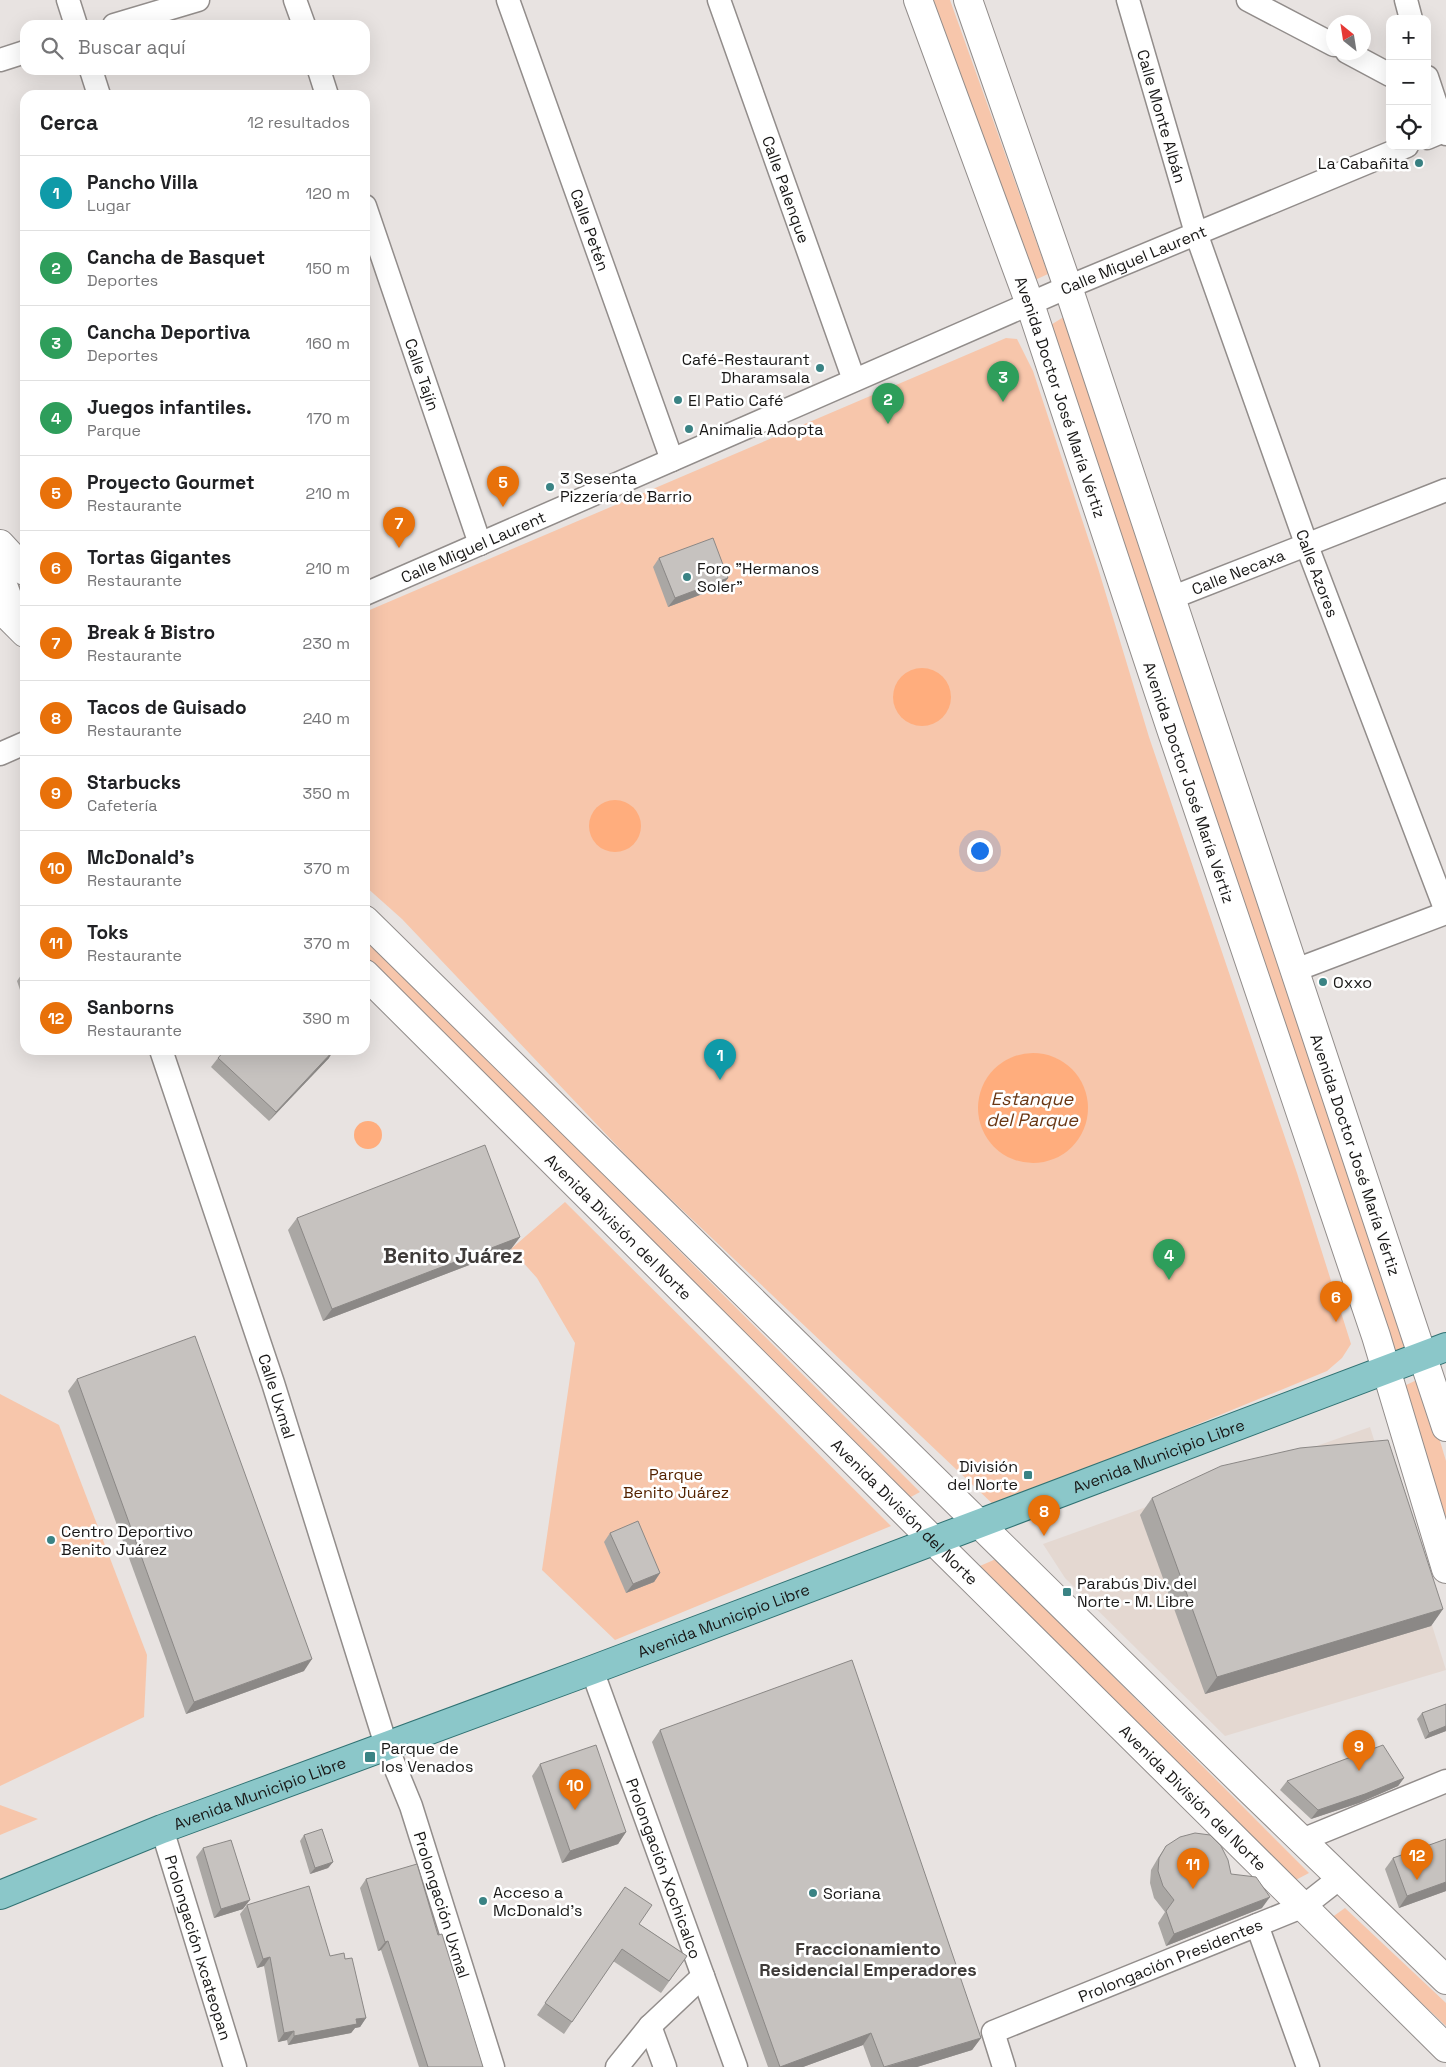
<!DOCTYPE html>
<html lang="es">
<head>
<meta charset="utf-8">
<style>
	:root { --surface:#fff; --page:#f2f2f2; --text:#202124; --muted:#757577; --line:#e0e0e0; --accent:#3a8384 }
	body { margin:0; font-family:"Space Grotesk",sans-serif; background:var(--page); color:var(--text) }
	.controls { position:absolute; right:15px; top:15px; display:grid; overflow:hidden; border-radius:10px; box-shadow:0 5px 20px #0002 }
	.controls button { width:45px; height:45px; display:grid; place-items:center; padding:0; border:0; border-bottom:1px solid var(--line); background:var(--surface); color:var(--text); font:25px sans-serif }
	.compass { position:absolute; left:1326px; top:15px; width:45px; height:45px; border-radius:50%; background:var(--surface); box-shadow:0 5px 20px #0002; rotate:330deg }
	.you { position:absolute; left:979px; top:850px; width:18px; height:18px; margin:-12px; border:4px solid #fff; border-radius:50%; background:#1a73e8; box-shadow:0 0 0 8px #1a73e833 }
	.badge { display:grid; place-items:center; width:32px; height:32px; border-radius:50%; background:var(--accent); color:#fff; font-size:16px; font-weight:700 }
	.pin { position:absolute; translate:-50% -41px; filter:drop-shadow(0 1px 2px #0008) }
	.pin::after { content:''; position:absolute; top:26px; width:18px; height:15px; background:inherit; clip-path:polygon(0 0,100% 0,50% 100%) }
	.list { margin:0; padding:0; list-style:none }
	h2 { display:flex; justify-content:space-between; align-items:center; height:65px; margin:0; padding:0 20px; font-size:21px }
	h2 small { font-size:16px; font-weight:400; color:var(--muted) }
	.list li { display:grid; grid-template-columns:32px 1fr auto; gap:15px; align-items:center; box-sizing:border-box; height:75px; padding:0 20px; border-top:1px solid var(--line) }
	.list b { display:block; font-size:19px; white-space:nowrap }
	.list p { margin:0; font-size:16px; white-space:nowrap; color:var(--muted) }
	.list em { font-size:16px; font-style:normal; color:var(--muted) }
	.icon { flex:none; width:28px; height:28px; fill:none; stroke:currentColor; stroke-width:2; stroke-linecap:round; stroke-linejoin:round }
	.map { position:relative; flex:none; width:1446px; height:2067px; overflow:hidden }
	.search { position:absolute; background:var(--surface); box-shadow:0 5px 20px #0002; left:20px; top:20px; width:350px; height:55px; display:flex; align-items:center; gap:12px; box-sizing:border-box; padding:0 18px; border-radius:15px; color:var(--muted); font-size:19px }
	.panel { position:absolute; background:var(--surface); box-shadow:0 5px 20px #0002; left:20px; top:90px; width:350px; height:965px; border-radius:15px }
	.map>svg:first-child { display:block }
	.built { fill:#e4d8d1 }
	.green { fill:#f7c6ab }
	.water { fill:#ffad7d }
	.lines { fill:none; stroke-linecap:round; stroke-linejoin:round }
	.street-casing { stroke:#928d8b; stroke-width:25 }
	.secondary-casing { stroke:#928d8b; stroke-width:30 }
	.primary-casing { stroke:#307273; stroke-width:30 }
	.street { stroke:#fff; stroke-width:22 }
	.secondary { stroke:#fff; stroke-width:28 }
	.primary { stroke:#8bc7c9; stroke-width:28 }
	.wall { fill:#aaa7a4 }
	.shaded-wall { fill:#8b8886 }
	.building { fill:#c6c2bf; stroke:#8b8886 }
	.poi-dot { fill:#3a8384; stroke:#fff; stroke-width:2 }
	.labels { text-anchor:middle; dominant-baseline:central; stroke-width:5; stroke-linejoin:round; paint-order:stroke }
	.street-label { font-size:16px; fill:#191817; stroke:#fff }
	.poi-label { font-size:16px; fill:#191817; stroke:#fff; text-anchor:start }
	.park-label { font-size:16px; fill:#552300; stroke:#fff }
	.water-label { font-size:18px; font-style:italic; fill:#6a3714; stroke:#fff }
	.neighbourhood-label { font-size:18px; font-weight:bold; fill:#3f3b39; stroke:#fff }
	.district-label { font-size:21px; font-weight:bold; fill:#3f3b39; stroke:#fff }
</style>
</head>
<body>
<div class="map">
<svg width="1446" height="2067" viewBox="0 0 1446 2067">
	<rect width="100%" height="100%" fill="#e8e3e1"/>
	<!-- built -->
	<path class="built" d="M1370 1427 1446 1670 1225 1736 1065 1578 1043 1544Z"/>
	<!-- green -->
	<g class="green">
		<path d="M932 0H950L1048 274 1035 280Z"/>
		<path d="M1067 315 1407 1348 1395 1352 1049 326Z"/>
		<path d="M1006 338 1017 339 1033 371 1098 568 1149 737 1297 1173 1351 1344 1342 1358 1327 1371 996 1507 639 1169 402 919 365 886V612Z"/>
		<path d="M365 936 920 1492 909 1498 365 959Z"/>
		<path d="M565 1202 891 1526 615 1640 542 1570 575 1343 537 1278 511 1249Z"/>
		<path d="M1421 1378 1446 1461V1526L1404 1386Z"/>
		<path d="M0 1394 59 1425 147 1655 144 1717 0 1786Z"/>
		<path d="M996 1559 1309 1873 1290 1883 973 1569Z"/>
		<path d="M0 1805 38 1819 0 1835Z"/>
		<path d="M1345 1908 1446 2003V2026L1331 1918Z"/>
	</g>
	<!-- water -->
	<g class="water">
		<circle cx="922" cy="697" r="29"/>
		<circle cx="615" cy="826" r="26"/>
		<circle cx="1033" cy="1108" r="55"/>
		<circle cx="368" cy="1135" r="14"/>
	</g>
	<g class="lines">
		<!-- street casing -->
		<g class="street-casing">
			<g id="street">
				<path d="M68 0 76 25"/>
				<path d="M295 0 304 25"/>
				<path id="s1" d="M508 0 672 460"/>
				<path id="s2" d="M719 0 854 380"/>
				<path id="s3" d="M1128 0 1196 233 1307 546 1446 911"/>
				<path d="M1248 0 1334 45"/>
				<path d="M1406 0 1411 19"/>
				<path d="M114 25 198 0"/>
				<path d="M1347 52 1390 75"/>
				<path d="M0 60 25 52"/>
				<path d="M91 70 99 95"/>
				<path d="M319 70 327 95"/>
				<path d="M1427 77 1446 134"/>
				<path d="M1427 138 1446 130"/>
				<path id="s4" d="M365 206 480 544"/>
				<path d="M0 568 22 629"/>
				<path id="s5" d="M365 594 1068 287 1407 146"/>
				<path id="s6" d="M1171 598 1446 490"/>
				<path d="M0 754 25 743"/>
				<path d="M1293 971 1446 913"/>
				<path id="s7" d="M161 1050 273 1383 386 1745 411 1806 493 2067"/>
				<path id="s8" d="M592 1670 736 2067"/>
				<path id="s9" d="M162 1829 235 2067"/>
				<path d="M1302 1840 1446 1781"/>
				<path d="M1257 1925 1308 2067"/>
				<path d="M650 2026 665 2067"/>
				<path d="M617 2067 650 2026 703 1976"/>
				<path id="s10" d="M1004 2067 993 2032 1304 1906 1341 1877"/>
			</g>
		</g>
		<!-- secondary casing -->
		<g class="secondary-casing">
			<g id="secondary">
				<path id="s11" d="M918 0 1030 304 1171 729 1376 1336 1446 1569"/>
				<path id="s12" d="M968 0 1068 287 1446 1427"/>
				<path d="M0 544 25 571"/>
				<path d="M0 608 25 633"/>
				<path d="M365 920 1251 1791 1446 1980"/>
				<path id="s13" d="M365 974 934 1541 1446 2048"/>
			</g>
		</g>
		<!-- primary casing -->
		<g class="primary-casing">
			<g id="primary">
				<path id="s14" d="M0 1895 162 1829 592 1670 1446 1347"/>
			</g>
		</g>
		<!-- street -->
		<use href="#street" class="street"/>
		<!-- secondary -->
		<use href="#secondary" class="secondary"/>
		<!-- primary -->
		<use href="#primary" class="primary"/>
	</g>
	<!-- wall -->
	<g class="wall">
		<path d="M659 558 728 578 721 587 668 607 653 567Z"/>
		<path d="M25 969V1005L17 981Z"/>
		<path d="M218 1058H329L269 1121 211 1067Z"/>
		<path d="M297 1218 520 1237 511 1249 323 1321 288 1230Z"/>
		<path d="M77 1379 304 1671 186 1714 68 1391Z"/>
		<path d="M1152 1498 1443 1609 1431 1626 1205 1694 1140 1515Z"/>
		<path d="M610 1533 660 1573 654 1582 626 1593 604 1542Z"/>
		<path d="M1446 1704V1731L1425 1739 1417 1719 1422 1713Z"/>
		<path d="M660 1730 981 2038 972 2050 917 2067H871L863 2045 803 2067H768L652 1742Z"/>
		<path d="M540 1764 626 1832 618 1844 562 1863 532 1776Z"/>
		<path d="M1404 1778 1398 1786 1359 1803 1311 1819 1280 1790 1287 1781Z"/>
		<path d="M304 1835 333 1862 328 1868 310 1874 300 1841Z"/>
		<path d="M1446 1839V1891L1399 1908 1385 1869 1393 1858Z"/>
		<path d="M1166 1846 1231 1874 1262 1908 1166 1946 1158 1923 1165 1912 1154 1898 1150 1883 1151 1870 1158 1858Z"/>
		<path d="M203 1848 243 1909 214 1918 196 1857Z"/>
		<path d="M366 1879 438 1935 483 2067H419L381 1950 378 1951 360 1888Z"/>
		<path d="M625 1887 639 1924 687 1956 661 1993 613 1961 564 2034 537 2015Z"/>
		<path d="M247 1905 330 1956 345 1959 366 2018 360 2027 355 2028 351 2033 288 2045 287 2040 278 2042 264 1966 257 1968 240 1914Z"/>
	</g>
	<!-- shaded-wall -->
	<g class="shaded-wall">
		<path d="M728 578 721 587 668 607 675 598Z"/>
		<path d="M334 1050 329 1058 269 1121 276 1112Z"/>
		<path d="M520 1237 511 1249 323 1321 332 1309Z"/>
		<path d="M660 1573 654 1582 626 1593 633 1584Z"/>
		<path d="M1443 1609 1431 1626 1205 1694 1217 1677Z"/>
		<path d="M312 1659 304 1671 186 1714 194 1702Z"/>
		<path d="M1446 1726V1731L1425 1739 1429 1733Z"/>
		<path d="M1404 1778 1398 1786 1359 1803 1311 1819 1318 1810Z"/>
		<path d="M626 1832 618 1844 562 1863 570 1851Z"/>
		<path d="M333 1862 328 1868 310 1874 315 1868Z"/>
		<path d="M1446 1882V1891L1399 1908 1407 1896Z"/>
		<path d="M1270 1897 1262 1908 1166 1946 1174 1934Z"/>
		<path d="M250 1900 243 1909 214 1918 221 1909Z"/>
		<path d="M388 1941 381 1950 378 1951 385 1942Z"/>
		<path d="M270 1957 264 1966 257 1968 263 1959Z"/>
		<path d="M366 2018 360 2027 355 2028 351 2033 288 2045 294 2036 356 2019Z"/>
		<path d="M294 2031 287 2040 278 2042 284 2033Z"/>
		<path d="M871 2033 863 2045 803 2067H780Z"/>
		<path d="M981 2038 972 2050 917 2067H886Z"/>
	</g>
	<!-- building -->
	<g class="building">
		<path d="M365 275 368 285 365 286Z"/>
		<path d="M713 538 728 578 675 598 659 558Z"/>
		<path d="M225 1050H334L276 1112 218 1058Z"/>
		<path d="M485 1145 520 1237 332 1309 297 1218Z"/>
		<path d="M195 1336 312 1659 194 1702 77 1379Z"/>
		<path d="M1388 1440 1443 1609 1217 1677 1152 1498 1221 1466 1300 1448Z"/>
		<path d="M638 1521 660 1573 633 1584 610 1533Z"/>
		<path d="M852 1660 981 2038 884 2067 871 2033 780 2067 660 1730Z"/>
		<path d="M1446 1704V1726L1429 1733 1422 1713Z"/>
		<path d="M596 1745 626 1832 570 1851 540 1764Z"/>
		<path d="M1383 1745 1404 1778 1365 1794 1318 1810 1287 1781Z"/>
		<path d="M322 1829 333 1862 315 1868 304 1835Z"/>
		<path d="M1195 1833 1210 1835 1221 1846 1228 1860 1231 1874 1256 1877 1270 1897 1174 1934 1166 1911 1174 1900 1163 1886 1158 1871 1159 1858 1166 1846 1180 1837Z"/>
		<path d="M1446 1839V1882L1407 1896 1393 1858Z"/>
		<path d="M231 1840 250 1900 221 1909 203 1848Z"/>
		<path d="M417 1864 438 1935 442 1934 483 2067H428L388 1941 385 1942 366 1879Z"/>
		<path d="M309 1886 330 1956 344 1953 345 1959 352 1958 366 2018 356 2019 357 2024 294 2036V2031L284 2033 270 1957 263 1959 247 1905Z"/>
		<path d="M625 1887 652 1905 639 1924 687 1956 669 1981 622 1949 572 2022 545 2003Z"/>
	</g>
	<!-- markers -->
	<g class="poi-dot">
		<circle cx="1419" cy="163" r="5"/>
		<circle cx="820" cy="368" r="5"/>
		<circle cx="678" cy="400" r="5"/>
		<circle cx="689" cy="429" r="5"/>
		<circle cx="550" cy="487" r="5"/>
		<circle cx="687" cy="577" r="5"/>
		<circle cx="1323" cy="982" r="5"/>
		<rect x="1023" y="1470" width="10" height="10" rx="2.5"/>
		<circle cx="51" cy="1540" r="5"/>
		<rect x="1062" y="1587" width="10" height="10" rx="2.5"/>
		<rect x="364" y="1751" width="12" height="12" rx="2.5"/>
		<circle cx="813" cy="1893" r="5"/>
		<circle cx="483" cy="1901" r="5"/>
	</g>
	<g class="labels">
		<!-- street labels -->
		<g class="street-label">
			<text stroke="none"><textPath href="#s3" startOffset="121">Calle Monte Albán</textPath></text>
			<text stroke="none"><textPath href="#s2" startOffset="201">Calle Palenque</textPath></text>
			<text stroke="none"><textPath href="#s1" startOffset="244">Calle Petén</textPath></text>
			<text stroke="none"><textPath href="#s5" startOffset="838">Calle Miguel Laurent</textPath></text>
			<text stroke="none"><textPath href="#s4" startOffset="178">Calle Tajín</textPath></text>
			<text stroke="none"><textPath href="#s11" startOffset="422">Avenida Doctor José María Vértiz</textPath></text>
			<text stroke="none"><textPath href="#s5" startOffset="118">Calle Miguel Laurent</textPath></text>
			<text stroke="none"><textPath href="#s6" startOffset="72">Calle Necaxa</textPath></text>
			<text stroke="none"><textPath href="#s3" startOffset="604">Calle Azores</textPath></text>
			<text stroke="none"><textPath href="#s11" startOffset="828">Avenida Doctor José María Vértiz</textPath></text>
			<text stroke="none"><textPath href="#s12" startOffset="1218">Avenida Doctor José María Vértiz</textPath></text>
			<text stroke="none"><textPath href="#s13" startOffset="358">Avenida División del Norte</textPath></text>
			<text stroke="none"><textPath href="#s7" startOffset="365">Calle Uxmal</textPath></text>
			<text stroke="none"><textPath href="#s14" startOffset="1239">Avenida Municipio Libre</textPath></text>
			<text stroke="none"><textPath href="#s13" startOffset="762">Avenida División del Norte</textPath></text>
			<text stroke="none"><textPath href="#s14" startOffset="774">Avenida Municipio Libre</textPath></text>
			<text stroke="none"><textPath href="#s14" startOffset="279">Avenida Municipio Libre</textPath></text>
			<text stroke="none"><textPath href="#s13" startOffset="1168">Avenida División del Norte</textPath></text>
			<text stroke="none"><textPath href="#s8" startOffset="211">Prolongación Xochicalco</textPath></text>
			<text stroke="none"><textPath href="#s7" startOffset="900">Prolongación Uxmal</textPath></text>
			<text stroke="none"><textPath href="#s9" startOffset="124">Prolongación Ixcateopan</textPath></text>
			<text stroke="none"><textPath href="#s10" startOffset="228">Prolongación Presidentes</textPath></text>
		</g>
		<!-- poi labels -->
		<g class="poi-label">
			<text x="1409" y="163" text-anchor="end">La Cabañita</text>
			<text x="810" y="359" text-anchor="end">Café-Restaurant<tspan x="810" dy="18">Dharamsala</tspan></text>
			<text x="688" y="400">El Patio Café</text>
			<text x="699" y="429">Animalia Adopta</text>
			<text x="560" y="478">3 Sesenta<tspan x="560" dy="18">Pizzería de Barrio</tspan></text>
			<text x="697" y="568">Foro "Hermanos<tspan x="697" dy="18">Soler"</tspan></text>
			<text x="1333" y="982">Oxxo</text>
			<text x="1018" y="1466" text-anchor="end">División<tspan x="1018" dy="18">del Norte</tspan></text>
			<text x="61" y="1531">Centro Deportivo<tspan x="61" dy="18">Benito Juárez</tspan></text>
			<text x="1077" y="1583">Parabús Div. del<tspan x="1077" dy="18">Norte - M. Libre</tspan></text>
			<text x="381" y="1748">Parque de<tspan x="381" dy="18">los Venados</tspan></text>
			<text x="493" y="1892">Acceso a<tspan x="493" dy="18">McDonald's</tspan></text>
			<text x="823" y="1893">Soriana</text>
		</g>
		<!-- park labels -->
		<g class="park-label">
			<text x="676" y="1474">Parque<tspan x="676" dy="18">Benito Juárez</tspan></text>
		</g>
		<!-- water labels -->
		<g class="water-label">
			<text x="1032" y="1098">Estanque<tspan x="1032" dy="21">del Parque</tspan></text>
		</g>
		<!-- neighbourhood labels -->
		<g class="neighbourhood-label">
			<text x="868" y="1948">Fraccionamiento<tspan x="868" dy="21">Residencial Emperadores</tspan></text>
		</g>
		<!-- district labels -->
		<g class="district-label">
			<text x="453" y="1255">Benito Juárez</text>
		</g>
	</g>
</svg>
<div class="controls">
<button>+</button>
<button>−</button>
<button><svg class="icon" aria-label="locate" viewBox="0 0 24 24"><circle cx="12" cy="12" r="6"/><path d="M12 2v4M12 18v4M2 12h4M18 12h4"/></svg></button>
</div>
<svg class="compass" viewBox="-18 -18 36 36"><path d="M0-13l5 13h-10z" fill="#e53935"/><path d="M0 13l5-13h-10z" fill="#757577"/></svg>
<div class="you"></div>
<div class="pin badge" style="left:720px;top:1080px;background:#0f9aa8">1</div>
<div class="pin badge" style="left:888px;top:424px;background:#2e9e5b">2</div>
<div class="pin badge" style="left:1003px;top:402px;background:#2e9e5b">3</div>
<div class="pin badge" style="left:1169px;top:1280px;background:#2e9e5b">4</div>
<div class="pin badge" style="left:503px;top:507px;background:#e8710a">5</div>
<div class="pin badge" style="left:1336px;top:1322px;background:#e8710a">6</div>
<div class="pin badge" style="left:399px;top:548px;background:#e8710a">7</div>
<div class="pin badge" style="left:1044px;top:1536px;background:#e8710a">8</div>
<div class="pin badge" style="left:1359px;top:1771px;background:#e8710a">9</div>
<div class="pin badge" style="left:575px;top:1810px;background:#e8710a">10</div>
<div class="pin badge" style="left:1193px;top:1889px;background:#e8710a">11</div>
<div class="pin badge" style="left:1417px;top:1880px;background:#e8710a">12</div>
<div class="search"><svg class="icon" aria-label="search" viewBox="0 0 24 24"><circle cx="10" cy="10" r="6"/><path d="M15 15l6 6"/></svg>Buscar aquí</div>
<section class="panel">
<h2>Cerca<small>12 resultados</small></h2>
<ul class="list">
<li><span class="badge" style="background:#0f9aa8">1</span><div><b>Pancho Villa</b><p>Lugar</p></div><em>120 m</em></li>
<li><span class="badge" style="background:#2e9e5b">2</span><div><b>Cancha de Basquet</b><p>Deportes</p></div><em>150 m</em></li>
<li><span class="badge" style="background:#2e9e5b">3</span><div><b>Cancha Deportiva</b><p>Deportes</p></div><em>160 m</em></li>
<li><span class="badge" style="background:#2e9e5b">4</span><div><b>Juegos infantiles.</b><p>Parque</p></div><em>170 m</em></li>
<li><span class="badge" style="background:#e8710a">5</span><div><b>Proyecto Gourmet</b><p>Restaurante</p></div><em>210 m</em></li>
<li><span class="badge" style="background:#e8710a">6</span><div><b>Tortas Gigantes</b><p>Restaurante</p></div><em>210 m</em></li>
<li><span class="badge" style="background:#e8710a">7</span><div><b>Break &amp; Bistro</b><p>Restaurante</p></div><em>230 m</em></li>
<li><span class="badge" style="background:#e8710a">8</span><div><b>Tacos de Guisado</b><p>Restaurante</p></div><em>240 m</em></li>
<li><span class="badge" style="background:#e8710a">9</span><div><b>Starbucks</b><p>Cafetería</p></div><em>350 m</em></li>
<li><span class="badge" style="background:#e8710a">10</span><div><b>McDonald's</b><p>Restaurante</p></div><em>370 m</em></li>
<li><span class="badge" style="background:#e8710a">11</span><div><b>Toks</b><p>Restaurante</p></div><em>370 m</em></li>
<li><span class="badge" style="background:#e8710a">12</span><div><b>Sanborns</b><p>Restaurante</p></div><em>390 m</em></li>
</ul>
</section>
</div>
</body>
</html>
